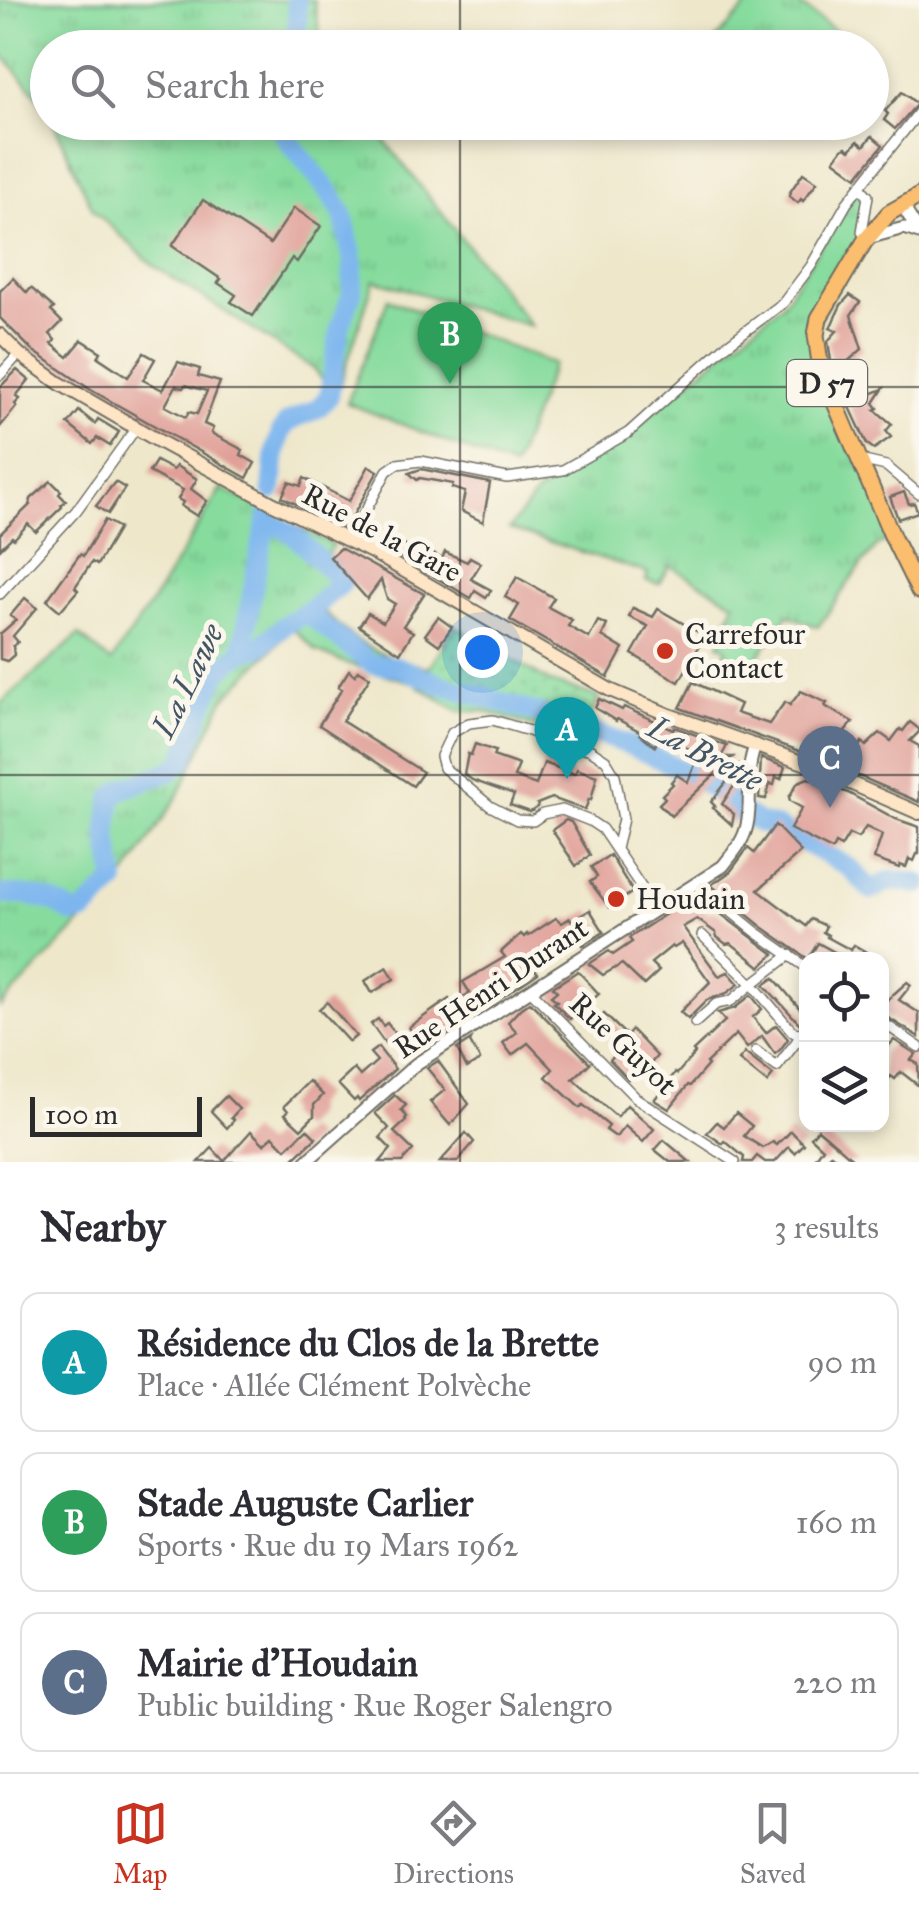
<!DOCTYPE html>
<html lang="en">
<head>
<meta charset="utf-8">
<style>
	:root { --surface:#fff; --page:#f2f2f3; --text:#2b2b33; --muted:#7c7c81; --line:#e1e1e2; --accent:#c8321e }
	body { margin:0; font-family:"IM FELL Great Primer",serif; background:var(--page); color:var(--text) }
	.controls { position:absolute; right:30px; bottom:30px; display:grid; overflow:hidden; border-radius:20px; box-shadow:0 5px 15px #0003 }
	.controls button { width:90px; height:90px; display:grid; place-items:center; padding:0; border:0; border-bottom:2px solid var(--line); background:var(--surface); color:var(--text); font:50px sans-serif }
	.scale { position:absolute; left:30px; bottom:25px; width:172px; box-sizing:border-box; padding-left:10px; border:5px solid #2b2b2b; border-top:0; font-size:28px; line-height:35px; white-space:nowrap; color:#2b2b2b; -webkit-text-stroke:8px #fbf7ec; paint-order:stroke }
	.you { position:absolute; left:482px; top:652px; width:35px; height:35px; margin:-25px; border:8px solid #fff; border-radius:50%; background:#1a73e8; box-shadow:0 0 0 15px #1a73e833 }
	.badge { display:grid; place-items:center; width:65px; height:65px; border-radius:50%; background:var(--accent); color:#fff; font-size:32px; font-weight:700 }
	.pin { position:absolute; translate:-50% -82px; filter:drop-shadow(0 2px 5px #0008) }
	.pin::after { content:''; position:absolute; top:52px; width:35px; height:30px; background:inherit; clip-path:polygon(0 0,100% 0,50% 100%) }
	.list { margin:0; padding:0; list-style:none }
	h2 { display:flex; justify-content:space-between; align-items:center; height:130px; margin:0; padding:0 40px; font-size:42px }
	h2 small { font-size:32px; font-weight:400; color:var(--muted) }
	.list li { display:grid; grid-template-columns:65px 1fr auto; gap:30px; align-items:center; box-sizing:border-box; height:140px; margin:0 20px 20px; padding:0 20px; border:2px solid var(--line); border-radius:20px }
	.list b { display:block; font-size:38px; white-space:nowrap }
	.list p { margin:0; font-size:32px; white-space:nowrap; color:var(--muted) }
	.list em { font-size:32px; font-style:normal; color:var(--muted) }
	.icon { flex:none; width:55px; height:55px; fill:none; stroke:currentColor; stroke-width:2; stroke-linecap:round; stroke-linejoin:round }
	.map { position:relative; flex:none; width:919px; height:1162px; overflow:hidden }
	.search { position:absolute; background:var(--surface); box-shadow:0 5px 15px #0003; left:30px; right:30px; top:30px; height:110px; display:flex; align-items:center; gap:25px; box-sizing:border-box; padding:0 35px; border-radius:55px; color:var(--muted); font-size:38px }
	.sheet { height:610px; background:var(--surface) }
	nav { display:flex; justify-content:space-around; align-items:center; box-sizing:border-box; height:140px; border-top:2px solid var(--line); background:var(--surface); font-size:28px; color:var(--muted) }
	nav a { display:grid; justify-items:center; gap:5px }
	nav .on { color:var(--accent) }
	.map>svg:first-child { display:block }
	.grass { fill:url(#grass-tufts); stroke:#588364; stroke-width:2.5 }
	.park { fill:url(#park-dots); stroke:#588364; stroke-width:2.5 }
	.pitch { fill:#86db9d; stroke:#588364; stroke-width:2.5 }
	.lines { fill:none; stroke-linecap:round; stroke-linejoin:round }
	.river { stroke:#7db6ee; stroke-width:20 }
	.building { fill:#e0a099; fill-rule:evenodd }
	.minor-casing { stroke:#6f6d63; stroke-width:12 }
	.tertiary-casing { stroke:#6f6d63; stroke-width:15 }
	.secondary-casing { stroke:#6f6d63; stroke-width:16 }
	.primary-casing { stroke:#6f6d63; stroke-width:19 }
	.minor { stroke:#fff; stroke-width:9 }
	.tertiary { stroke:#fff; stroke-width:11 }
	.secondary { stroke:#fde5c5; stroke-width:12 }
	.primary { stroke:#fbbd6e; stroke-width:15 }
	.grid { fill:none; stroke:#2b2b2b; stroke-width:2.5; stroke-opacity:0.55 }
	.poi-dot { fill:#c8321e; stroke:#fbf7ec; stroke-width:4 }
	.labels { text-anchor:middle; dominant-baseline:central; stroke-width:10; stroke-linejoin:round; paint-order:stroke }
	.shield { fill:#fbf7ec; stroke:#696865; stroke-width:2.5 }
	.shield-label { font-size:28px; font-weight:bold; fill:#2b2b2b }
	.street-label { font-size:30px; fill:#2b2b2b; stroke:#fbf7ec }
	.poi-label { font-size:30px; fill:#2b2b2b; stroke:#fbf7ec; text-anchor:start }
	.water-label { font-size:32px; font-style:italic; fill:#456; stroke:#fbf7ec }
</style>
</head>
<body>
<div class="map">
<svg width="919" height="1162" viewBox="0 0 919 1162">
	<defs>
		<pattern id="grass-tufts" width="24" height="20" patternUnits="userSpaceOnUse" patternTransform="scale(2.5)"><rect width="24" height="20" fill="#86db9d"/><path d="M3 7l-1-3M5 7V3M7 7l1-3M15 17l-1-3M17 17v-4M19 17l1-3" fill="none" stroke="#74bc87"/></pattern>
		<pattern id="park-dots" width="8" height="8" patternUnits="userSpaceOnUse" patternTransform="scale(2.5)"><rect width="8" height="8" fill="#86db9d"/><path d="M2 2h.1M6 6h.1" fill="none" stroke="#74bc87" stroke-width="1.8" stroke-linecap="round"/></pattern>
	</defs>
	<rect width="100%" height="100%" fill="#fbf7ec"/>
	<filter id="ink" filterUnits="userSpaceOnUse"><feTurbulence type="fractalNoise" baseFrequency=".01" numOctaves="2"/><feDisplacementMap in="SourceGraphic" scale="20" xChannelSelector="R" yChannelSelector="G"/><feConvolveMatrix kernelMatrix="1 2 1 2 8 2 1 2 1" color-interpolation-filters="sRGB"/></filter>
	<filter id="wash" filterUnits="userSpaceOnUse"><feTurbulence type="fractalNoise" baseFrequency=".0048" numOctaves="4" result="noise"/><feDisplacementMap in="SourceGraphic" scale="40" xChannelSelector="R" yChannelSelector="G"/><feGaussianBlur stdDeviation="2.25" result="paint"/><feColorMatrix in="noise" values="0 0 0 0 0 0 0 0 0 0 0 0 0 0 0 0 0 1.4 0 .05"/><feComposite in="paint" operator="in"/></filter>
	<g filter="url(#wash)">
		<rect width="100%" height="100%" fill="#eee7ca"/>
		<!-- grass -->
		<g class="grass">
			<path d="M0 0H314L322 47 48 48 47 113 36 94 0 52Z"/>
			<path d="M753 0H793L840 34 853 47H709Z"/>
			<path d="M54 123H335L346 140 373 126 531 326 374 280 336 397 314 369 154 266 93 210Z"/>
			<path d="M860 187 868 196 863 222 868 238 819 318 817 354 893 538 878 545 861 565 818 627 788 615 756 659 743 662 736 670 723 659 727 649 719 644 732 622 728 619 735 603 670 566 659 584 646 580 648 573 509 529 538 492 628 433 783 303Z"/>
			<path d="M221 488 333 545 325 559 348 584 321 609C357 645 377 656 427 667L412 682 345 663 316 651 293 628 224 699 178 796 126 876 0 1007V704L79 635 111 662 154 599Z"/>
		</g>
		<!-- park -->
		<path class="park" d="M455 626 550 682 599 697 579 740 483 711H459L418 686Z"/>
		<!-- pitch -->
		<path class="pitch" d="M388 299 553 364 513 468 347 403Z"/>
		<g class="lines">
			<!-- river -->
			<g class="river">
				<path d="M292 48C298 31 299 17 296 0"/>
				<path d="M272 490 276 450 281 432 287 423 318 408 329 396 340 328 352 293 353 260 343 215 331 194 286 138 278 122"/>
				<path d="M268 520 295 536 342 583 310 610 314 619 371 664 396 666 443 685 537 713 629 745 689 773 729 800 738 811 760 823 778 828 850 868 871 890 892 880 919 884"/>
				<path d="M242 652 259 647 286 624 310 610"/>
				<path d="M0 895C27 894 51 897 73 914L84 912 116 881 107 833 112 798 122 789 171 771 184 760 201 711 218 672 242 652 258 560 269 512"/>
			</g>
		</g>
		<g id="blocks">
			<!-- building -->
			<g class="building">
				<path d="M902 92 917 104 895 129 884 120 888 114 885 111Z"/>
				<path d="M872 136 883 145 857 177 834 160 842 149 846 147 850 150 858 141 864 146Z"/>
				<path d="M803 173 817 182 803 201 801 199 798 203 789 196 791 193 790 192Z"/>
				<path d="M203 200 270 244 294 208 321 226 297 262 292 258 253 316 231 302 236 295 218 283 221 279 172 246Z"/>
				<path d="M13 278 27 293 31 288 54 308 51 311 62 322 50 334 55 340 52 344 68 357 82 340 101 352 98 357 128 377 144 353 155 359 143 380 163 390 178 362 200 369 198 376 220 382 204 424 213 428 211 433 243 450 241 455 255 463 247 478 91 390 32 350 0 318V291ZM185 385 207 391 197 414 189 412 186 417 165 406 176 386 183 388Z"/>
				<path d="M850 295 860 302 851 315 862 349 836 372 831 361 828 341 837 331 830 328 841 305Z"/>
				<path d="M17 370 29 380 16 396 20 399 15 404 17 406 0 427V387Z"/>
				<path d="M883 389 874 403 878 408 875 410 892 424 886 431 891 437 874 449 867 444 850 407 862 403 860 398Z"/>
				<path d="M79 411 95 424 98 419 119 432 110 446 97 438 92 444 68 424Z"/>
				<path d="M156 461 173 470 176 466 197 479 191 489 207 501 197 516 181 506 183 502 178 499 183 490 149 472Z"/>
				<path d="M369 466 378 471 346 528 282 497 289 482 301 486 304 478 349 501Z"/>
				<path d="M421 469 490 483 483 522 461 511 465 492 452 488 453 484 420 478 417 480 409 473Z"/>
				<path d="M51 481 61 491 59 494 66 501 61 505 62 507 36 532 28 524 14 539 12 537 0 549V534L30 505 31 499Z"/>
				<path d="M115 482 125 488 108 514 96 506Z"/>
				<path d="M904 492 909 504 914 503 918 512 898 519 890 497Z"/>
				<path d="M105 520 119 528 97 565 92 562 75 587 78 590 60 611 47 600 80 554 83 556Z"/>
				<path d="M393 539 424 557 428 551 442 559 445 552 467 562 470 557 481 563 471 579 491 590 486 598 475 591 471 598 387 549Z"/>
				<path d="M340 548 424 594 403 626 413 632 400 653 359 626 368 613 383 622 395 604 387 599 381 580 367 599 330 557Z"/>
				<path d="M517 577 554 598 548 607 572 620 568 626 589 638 598 621 607 625 602 636 623 649 608 677 510 620 519 605 505 597Z"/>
				<path d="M25 598 37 608 13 636 18 642 13 646 14 655 7 661 0 659V634L16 620 10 616Z"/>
				<path d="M633 608 653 617 658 609 705 636 679 682 632 654 648 626 629 617Z"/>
				<path d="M438 617 452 627 439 645 425 635Z"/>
				<path d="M349 670 355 675 358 670 370 677 342 721 423 772 413 786 319 725 342 689 338 687Z"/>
				<path d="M693 682 740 704 736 713 769 724 785 702 790 705 801 691 827 703 825 706 853 722 844 733 859 746 862 742 866 746 880 733 891 741 900 729 903 731 910 722 919 729V732L910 741 919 746V802L808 754 680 708Z"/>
				<path d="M599 699 622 710 624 707 673 729 674 727 727 746 721 757H733L671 816 659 804 665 798 662 795 673 784 671 782 677 775 688 782 700 752 658 739 655 746 640 734 641 732 617 719 616 721 595 708Z"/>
				<path d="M475 744 495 751 493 756 519 765 514 777 536 785 544 763 575 774 577 769 597 776 591 800 589 799 585 810 552 798 537 804 538 807 530 812 510 805 514 795 472 780 464 774 468 754 471 755Z"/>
				<path d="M761 758 785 767 781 779 776 777 774 785 770 784 766 799 759 798Z"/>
				<path d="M739 766 740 777 722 804 734 814 732 825 713 808 715 806 711 802Z"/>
				<path d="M808 778 848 793 896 819 919 827V854H917L914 861 909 859 906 867 900 865 899 868 874 859 882 835 866 827 858 838 849 834 841 847 835 844 832 850 790 829 802 808 790 801 789 797 798 782Z"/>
				<path d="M566 820 571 822 590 855 576 866 552 830Z"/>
				<path d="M775 825 801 852 758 890 806 926 811 919 826 926 823 932 828 935 827 937 851 950 854 945 866 952 863 957 867 960H835L838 954 818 943 808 959 761 926 711 885 730 872 748 848 754 853Z"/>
				<path d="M610 855 633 892 609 907 590 882 597 877 591 867Z"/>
				<path d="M686 901 688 904 692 901 708 912 717 911 774 954 761 967 731 943 726 944 717 937 716 933 697 919 683 927 719 976 728 972 739 984 727 993 707 1000 688 1019 680 1012 710 982 682 943 674 948 672 946 651 963 659 971 644 985 622 964 603 975 589 964 609 951 613 955 632 942 629 938Z"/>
				<path d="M590 910 604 932 583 945 579 940 568 946 535 970 538 973 531 978 485 1008 482 1003 465 1013 466 1015 459 1020 461 1024 439 1038 433 1030 419 1038 416 1033 414 1035 409 1027 449 999 452 1003 470 993 463 982 505 957 501 952 521 934 524 937 527 934 528 936 556 918 562 923 570 918 572 921Z"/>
				<path d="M387 967 394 979 372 993 365 981Z"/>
				<path d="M578 971 599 994 570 1019 554 1003 557 1001 551 996 557 991 553 987Z"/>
				<path d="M774 978 806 1016V1019L800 1024 764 985Z"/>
				<path d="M907 982 911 985 899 1000 919 1013V1037L882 1014V996L887 1000Z"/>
				<path d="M751 995 762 1009 753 1017 766 1033 776 1025 788 1039 780 1050 775 1054 762 1036 747 1048 736 1034 706 1063 708 1065 690 1086 688 1085 669 1109 654 1100 675 1073 677 1074 695 1053 693 1051 725 1021 718 1013 735 1008Z"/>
				<path d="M327 1002 356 1036 349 1042 319 1009Z"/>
				<path d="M530 1002 590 1063 573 1079 617 1117 627 1105 654 1129 643 1142 625 1126 616 1137 606 1130 609 1126 583 1105 580 1108 546 1077 553 1069 528 1043 512 1055 503 1043 517 1032 508 1022 521 1008Z"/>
				<path d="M604 1014 627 1036 632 1030 657 1056 646 1069 642 1065 628 1079 610 1060 620 1048 594 1024Z"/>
				<path d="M378 1019 383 1026 387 1023 398 1037 386 1045 371 1024Z"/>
				<path d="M471 1040 470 1042 480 1060 467 1068 457 1049Z"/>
				<path d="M894 1040 916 1054 911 1060 918 1064 919 1086 901 1072 895 1079 891 1076 888 1080 882 1075V1053Z"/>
				<path d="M378 1047 395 1069 359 1101 357 1098 354 1101 338 1084 354 1069 360 1076 377 1061 370 1053Z"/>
				<path d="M745 1053 773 1075 767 1083 739 1060Z"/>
				<path d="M438 1061 469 1104 450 1125 430 1102 445 1090 427 1068Z"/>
				<path d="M309 1081 323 1095 314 1105V1116L301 1129 285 1114 288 1111 284 1106Z"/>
				<path d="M395 1095 406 1105 401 1110 407 1117 405 1119 406 1121 394 1132 413 1150 402 1162H380L391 1149 380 1138 389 1128 375 1113Z"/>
				<path d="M226 1096 239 1109 231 1118 234 1120 227 1128 211 1111Z"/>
				<path d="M736 1113 752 1126 744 1136 763 1148 773 1142 777 1145 791 1131 804 1144 795 1153 789 1147 775 1162H765L757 1156 752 1162H743L744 1157 725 1141 723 1144 707 1133 717 1122 724 1127Z"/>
				<path d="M307 1129 316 1138 291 1162H199L212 1148 224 1161 251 1131 264 1144 273 1136 286 1149Z"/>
				<path d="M818 1129 838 1146 856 1162H840L831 1154 825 1162H813L823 1148 811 1137Z"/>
				<path d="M466 1133 474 1142 457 1162H440Z"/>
				<path d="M664 1140 690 1162H670L655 1150Z"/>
			</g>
		</g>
	</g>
	<g filter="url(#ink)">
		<use href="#blocks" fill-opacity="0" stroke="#6f6d63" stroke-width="2.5"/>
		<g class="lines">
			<!-- minor casing -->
			<g class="minor-casing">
				<g id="minor">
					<path d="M860 187 868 196 862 232 868 238"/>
					<path d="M0 375 19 354"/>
					<path d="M860 460 886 466 919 494"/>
					<path d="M349 542 387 471 397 464 421 461 507 478 563 470 628 433 724 347 783 303 811 266 847 203 919 112"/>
					<path d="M0 594 76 511 136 428"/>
					<path d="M616 849 623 819 615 775 606 760 591 750 493 720 469 723 452 733 441 756 444 768 490 806 517 820 533 821 543 814 562 810 590 821 602 829 656 909"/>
					<path d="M697 884 756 932 806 967"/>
					<path d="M790 955 752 984 793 1032 800 1033 806 1030"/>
					<path d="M531 991 636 1098 735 1162"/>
					<path d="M882 1022 919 1047"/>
					<path d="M695 1023 716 1004 731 1001 752 984 702 935"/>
					<path d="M756 1051 777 1067 797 1041 800 1033"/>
				</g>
			</g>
			<!-- tertiary casing -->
			<g class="tertiary-casing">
				<g id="tertiary">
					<path d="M906 202 907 213 919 232"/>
					<path d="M868 238 904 228 919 233"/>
					<path d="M306 1162 416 1064 723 866C733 853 744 841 747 825 753 799 744 768 756 745"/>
				</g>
			</g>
			<!-- secondary casing -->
			<g class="secondary-casing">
				<path id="secondary" d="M0 335 19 354 59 383 162 443 274 504 372 552 610 690 669 715 804 763 919 813"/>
			</g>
			<!-- primary casing -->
			<g class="primary-casing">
				<path id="primary" d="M919 196 889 213 865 241 819 318 816 335 821 370 893 538 919 591"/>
			</g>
			<!-- minor -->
			<use href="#minor" class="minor"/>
			<!-- tertiary -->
			<use href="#tertiary" class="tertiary"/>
			<!-- secondary -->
			<use href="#secondary" class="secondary"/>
			<!-- primary -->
			<use href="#primary" class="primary"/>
		</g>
	</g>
	<!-- grid -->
	<path class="grid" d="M460 0V48M460 122V1162M0 387H919M0 775H919"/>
	<!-- markers -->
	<g class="poi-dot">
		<circle cx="665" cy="651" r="10"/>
		<circle cx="616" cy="899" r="10"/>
	</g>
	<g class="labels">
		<!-- shield labels -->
		<rect class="shield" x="787" y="360" width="80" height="46" rx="8"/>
		<g class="shield-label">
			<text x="827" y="383">D 57</text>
		</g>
		<!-- street labels -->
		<g class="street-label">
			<text transform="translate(382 533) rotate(28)">Rue de la Gare</text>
			<text transform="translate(491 988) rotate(-34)">Rue Henri Durant</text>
			<text transform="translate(623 1044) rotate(43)">Rue Guyot</text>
		</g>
		<!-- poi labels -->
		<g class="poi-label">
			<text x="685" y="634">Carrefour<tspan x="685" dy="34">Contact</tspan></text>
			<text x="636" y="899">Houdain</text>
		</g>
		<!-- water labels -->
		<g class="water-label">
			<text transform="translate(188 681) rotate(-64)">La Lawe</text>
			<text transform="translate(705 754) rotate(28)">La Brette</text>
		</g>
	</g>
</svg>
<div class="controls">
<button><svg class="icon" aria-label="locate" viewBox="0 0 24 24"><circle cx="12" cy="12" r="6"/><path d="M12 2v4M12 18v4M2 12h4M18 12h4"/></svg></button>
<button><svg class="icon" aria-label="layers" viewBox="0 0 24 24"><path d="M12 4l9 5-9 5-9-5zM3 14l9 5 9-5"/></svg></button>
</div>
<div class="scale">100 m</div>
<div class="you"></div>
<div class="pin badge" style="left:567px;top:779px;background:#0f9aa8">A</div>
<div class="pin badge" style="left:450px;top:384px;background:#2e9e5b">B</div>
<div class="pin badge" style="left:830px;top:808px;background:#5c6f8a">C</div>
<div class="search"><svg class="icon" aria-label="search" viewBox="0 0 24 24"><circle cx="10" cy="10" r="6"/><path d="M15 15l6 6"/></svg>Search here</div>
</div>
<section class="sheet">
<h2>Nearby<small>3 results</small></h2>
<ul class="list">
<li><span class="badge" style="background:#0f9aa8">A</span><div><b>Résidence du Clos de la Brette</b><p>Place · Allée Clément Polvèche</p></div><em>90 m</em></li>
<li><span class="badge" style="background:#2e9e5b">B</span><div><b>Stade Auguste Carlier</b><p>Sports · Rue du 19 Mars 1962</p></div><em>160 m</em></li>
<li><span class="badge" style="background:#5c6f8a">C</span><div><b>Mairie d'Houdain</b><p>Public building · Rue Roger Salengro</p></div><em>220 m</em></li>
</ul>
</section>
<nav>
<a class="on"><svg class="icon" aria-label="map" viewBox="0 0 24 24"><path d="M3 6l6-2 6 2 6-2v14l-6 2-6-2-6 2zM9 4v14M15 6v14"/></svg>Map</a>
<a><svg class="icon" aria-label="directions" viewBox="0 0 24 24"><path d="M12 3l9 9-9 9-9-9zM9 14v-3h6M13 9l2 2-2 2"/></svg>Directions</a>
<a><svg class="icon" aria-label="saved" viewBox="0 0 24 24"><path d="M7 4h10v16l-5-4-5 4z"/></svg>Saved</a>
</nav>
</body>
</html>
